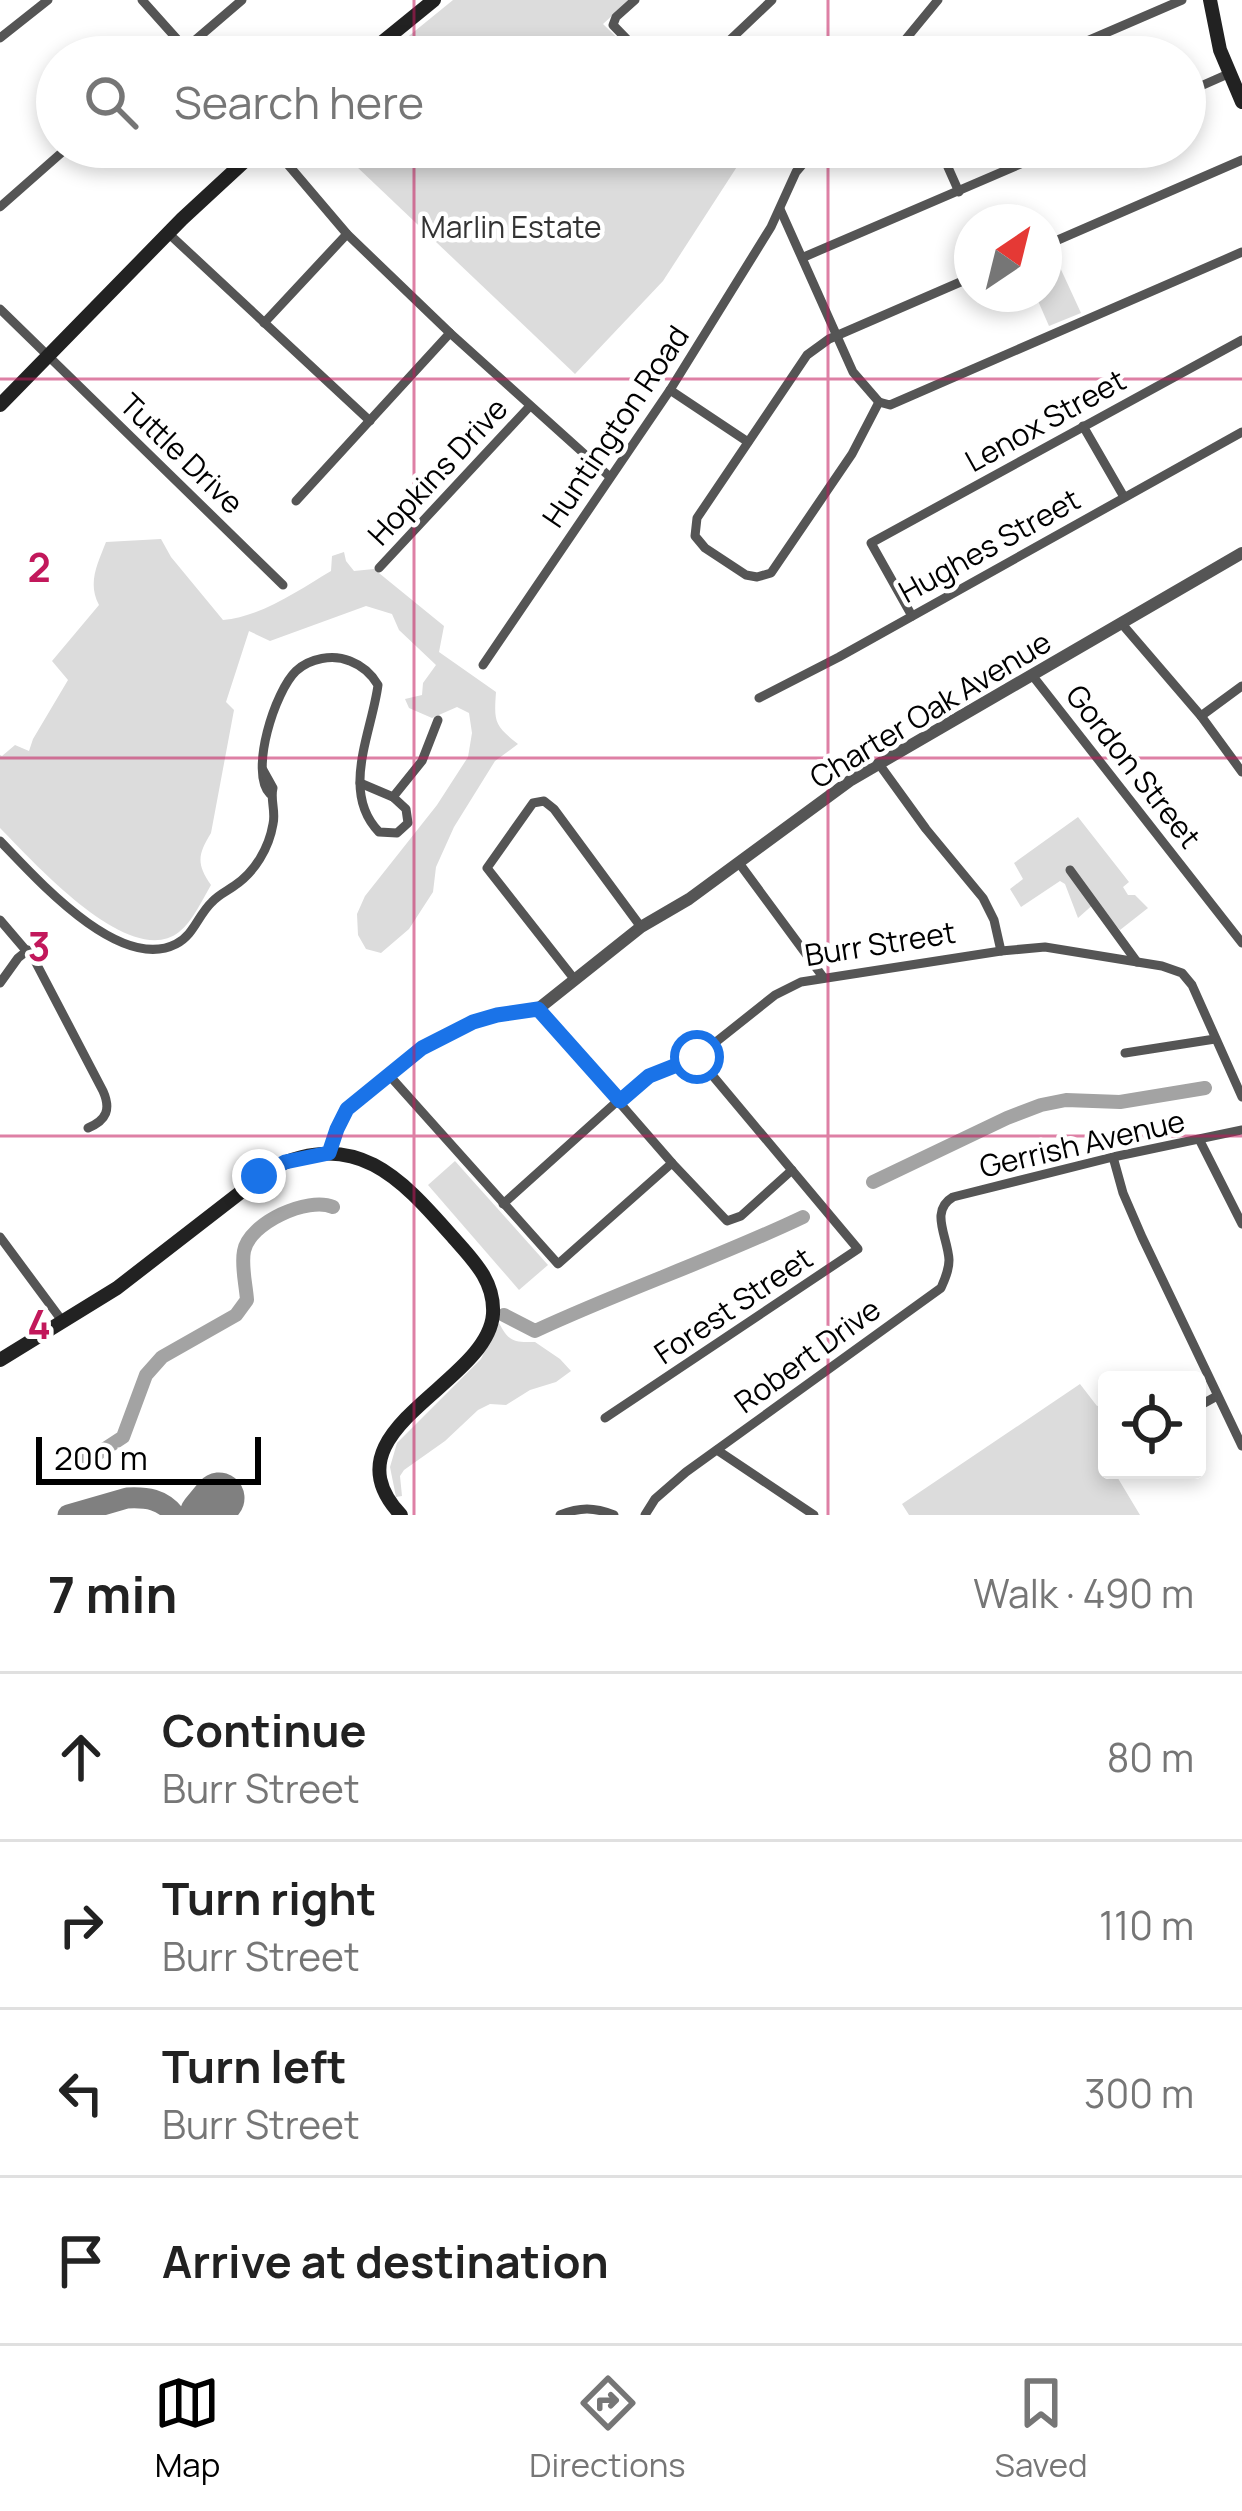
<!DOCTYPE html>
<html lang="en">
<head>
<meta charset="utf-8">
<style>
	:root { --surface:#fff; --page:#f6f6f6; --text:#222; --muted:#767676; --line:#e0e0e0; --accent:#000 }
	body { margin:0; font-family:Manrope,sans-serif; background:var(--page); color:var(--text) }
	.controls { position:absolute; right:36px; bottom:36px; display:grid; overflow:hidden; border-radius:12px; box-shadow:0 6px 18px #0003 }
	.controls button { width:108px; height:108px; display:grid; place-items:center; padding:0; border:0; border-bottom:3px solid var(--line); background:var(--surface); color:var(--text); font:60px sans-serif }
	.compass { position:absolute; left:954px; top:204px; width:108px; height:108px; border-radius:50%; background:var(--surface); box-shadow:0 6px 18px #0003; rotate:35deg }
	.scale { position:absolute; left:36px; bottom:30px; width:225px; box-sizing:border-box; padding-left:12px; border:6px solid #000; border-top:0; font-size:33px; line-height:42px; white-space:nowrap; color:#000; -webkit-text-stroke:9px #fff; paint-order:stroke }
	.stop { position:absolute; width:36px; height:36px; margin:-27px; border:9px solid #1a73e8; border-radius:50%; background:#fff }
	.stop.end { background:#1a73e8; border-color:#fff; box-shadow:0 3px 12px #0008 }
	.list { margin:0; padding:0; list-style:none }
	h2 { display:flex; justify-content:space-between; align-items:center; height:156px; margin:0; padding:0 48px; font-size:51px }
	h2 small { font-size:39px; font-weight:400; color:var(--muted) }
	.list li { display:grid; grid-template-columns:78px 1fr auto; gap:36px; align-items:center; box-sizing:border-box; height:168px; padding:0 48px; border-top:3px solid var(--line) }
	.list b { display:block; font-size:45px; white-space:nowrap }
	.list p { margin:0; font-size:39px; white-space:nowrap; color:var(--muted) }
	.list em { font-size:39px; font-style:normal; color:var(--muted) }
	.icon { flex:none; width:66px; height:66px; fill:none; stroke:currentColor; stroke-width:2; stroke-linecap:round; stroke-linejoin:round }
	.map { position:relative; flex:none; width:1242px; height:1515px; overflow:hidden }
	.search { position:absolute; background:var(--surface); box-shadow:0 6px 18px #0003; left:36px; right:36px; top:36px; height:132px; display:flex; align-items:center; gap:30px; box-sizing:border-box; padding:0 42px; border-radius:66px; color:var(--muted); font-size:45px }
	.sheet { height:828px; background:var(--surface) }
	nav { display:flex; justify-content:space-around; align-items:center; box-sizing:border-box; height:168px; border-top:3px solid var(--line); background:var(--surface); font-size:33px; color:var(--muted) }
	nav a { display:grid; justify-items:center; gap:6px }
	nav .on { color:var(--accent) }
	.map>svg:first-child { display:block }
	.green { fill:#dcdcdc }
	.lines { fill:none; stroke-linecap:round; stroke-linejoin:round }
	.river { stroke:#a3a3a3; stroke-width:14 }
	.taxiway { stroke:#808080; stroke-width:21 }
	.runway { stroke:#808080; stroke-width:51 }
	.minor { stroke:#555; stroke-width:9 }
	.tertiary { stroke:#555; stroke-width:12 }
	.secondary { stroke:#222; stroke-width:14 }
	.route { stroke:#1a73e8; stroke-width:15 }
	.grid { fill:none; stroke:#c2185b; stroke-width:3; stroke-opacity:0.55 }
	.labels { text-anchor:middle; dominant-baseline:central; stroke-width:9; stroke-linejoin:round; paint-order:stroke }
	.park-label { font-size:30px; fill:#333; stroke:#fff }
	.street-label { font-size:30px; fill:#000; stroke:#fff }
	.grid-label { font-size:39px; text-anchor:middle; font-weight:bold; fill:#c2185b; stroke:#fff; stroke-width:9; stroke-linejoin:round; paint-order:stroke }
</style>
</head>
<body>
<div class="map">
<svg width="1242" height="1515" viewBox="0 0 1242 1515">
	<rect width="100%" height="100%" fill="#fff"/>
	<!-- green -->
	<g class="green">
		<path d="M453 0H629L603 24 637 57H383Z"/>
		<path d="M336 147H730L742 159 663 281 575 374Z"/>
		<path d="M1052 250 1081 313 1049 326 1035 294H1044V253Z"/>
		<path d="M161 539 171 557 223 620C261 617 299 590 331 571L332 556 344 552 346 561 354 571 374 569 444 626 439 652 496 692C494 722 494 725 518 744L495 761 454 827 436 867 433 892 409 929 381 953 366 949 358 935 357 914 365 896 437 805 468 757 472 733 469 713 457 707 432 718 409 708 405 699 422 695 423 683 436 665 399 630 392 614 366 606 270 641 249 631 226 702 234 710 211 833C198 854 196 864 211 885 202 900 193 921 179 932 130 971 32 860 0 828V755L2 756 15 745 29 751 33 739 68 680 52 661 99 605C87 583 98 563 106 542Z"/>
		<path d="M1078 817 1129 882 1123 887 1128 895H1135L1148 908 1120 930 1096 902 1078 918 1065 884 1060 881 1021 907 1010 889 1023 879 1014 863Z"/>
		<path d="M455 1161 548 1265 519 1290 428 1185Z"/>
		<path d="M499 1323C510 1344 516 1342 535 1342L560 1359 571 1371 556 1382 530 1390 506 1405 490 1404 478 1410 445 1441 404 1470 400 1476 402 1496 396 1497 390 1467 397 1443 481 1359Z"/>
		<path d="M1080 1384 1097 1406 1106 1403 1107 1470H1113L1140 1515H909L902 1504Z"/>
	</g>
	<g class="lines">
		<!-- river -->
		<g class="river">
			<path d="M873 1182 1007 1118 1041 1105 1066 1100 1120 1102 1205 1088"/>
			<path d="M504 1315 535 1331C623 1290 715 1259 803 1217"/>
			<path d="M64 1465 91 1458 123 1437 146 1375 162 1357 236 1315 247 1300C246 1285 241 1266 244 1251 249 1223 308 1196 333 1207"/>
		</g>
		<!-- taxiway -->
		<path class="taxiway" d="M68 1515 127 1498C147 1497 162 1499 175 1515"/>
		<!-- runway -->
		<path class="runway" d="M205 1515 219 1498"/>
		<!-- minor -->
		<g class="minor">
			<path d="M142 0 193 57"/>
			<path d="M635 0 616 17 613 25 644 57"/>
			<path d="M0 38 48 0"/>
			<path d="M170 57 193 42 242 0"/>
			<path d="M712 57 772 0"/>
			<path d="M891 57 938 0"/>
			<path d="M1050 57 1182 0"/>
			<path d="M1185 93 1228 74"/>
			<path d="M273 147 347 234 450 333 610 477"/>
			<path d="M939 147 959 192"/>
			<path d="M0 207 68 147"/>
			<path d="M780 209 853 372 879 402"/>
			<path d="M168 233 370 421"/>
			<path d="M1044 246 1242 160"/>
			<path d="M804 257 1060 147"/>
			<path d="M0 309 283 585"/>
			<path d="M264 323 347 234"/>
			<path d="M670 390 748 442"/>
			<path d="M879 402 852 454 771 573 757 577 746 575 705 548 695 536 697 518 807 355 829 339 972 277"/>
			<path d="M879 402 890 405 1242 252"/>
			<path d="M1083 426 1124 497"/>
			<path d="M296 501 450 333"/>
			<path d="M379 568 530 406"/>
			<path d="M912 616 871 543 1242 340"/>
			<path d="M1122 624 1201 716 1242 772"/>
			<path d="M483 665 670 390 771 227 796 172 817 147"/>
			<path d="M1032 675 1242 943"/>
			<path d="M759 698 839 657 1242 432"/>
			<path d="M1201 716 1242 686"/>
			<path d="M879 764 926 829 983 898 994 920 1001 951"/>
			<path d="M360 783 393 797"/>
			<path d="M270 794C249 772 275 691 296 671 310 658 333 654 350 661 363 666 371 673 378 685 372 732 340 792 379 832L397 833 408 823 406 809 393 797 422 761 438 720"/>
			<path d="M0 841C35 877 119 973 176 944 194 935 198 915 212 902 218 895 227 891 234 886 255 872 269 848 273 824 276 811 270 800 273 788L263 770"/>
			<path d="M739 863 823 977"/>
			<path d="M1070 870 1137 962"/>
			<path d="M0 920 35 961 103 1091C111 1109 107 1120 88 1128"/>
			<path d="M575 980 487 868 533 803 544 801 554 809 641 927"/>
			<path d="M0 983 18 958 28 950"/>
			<path d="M538 1009 672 1163 727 1221 741 1216 792 1170"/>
			<path d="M1125 1053 1215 1039"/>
			<path d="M388 1074 558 1264 672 1163"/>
			<path d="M1200 1141 1242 1224"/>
			<path d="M1113 1157 1123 1193 1142 1237 1242 1446"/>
			<path d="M503 1204 642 1079 697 1057 775 995 801 982 1001 951 1045 947 1162 966 1182 973 1192 985 1242 1097"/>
			<path d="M0 1237 63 1322"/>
			<path d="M1197 1407 1217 1396"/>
			<path d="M605 1418 858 1249 697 1057"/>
			<path d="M717 1450 814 1515"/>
			<path d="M560 1515C580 1507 594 1507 614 1515"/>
			<path d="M645 1515 655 1499 686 1472 941 1288C945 1279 949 1270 949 1260 948 1237 929 1211 953 1197L1113 1157 1242 1130"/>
		</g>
		<!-- tertiary -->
		<path class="tertiary" d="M329 1153 337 1129 347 1109 422 1048 473 1022 497 1015 538 1009 641 927 689 899 851 780 1242 553"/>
		<!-- secondary -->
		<g class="secondary">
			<path d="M1210 0 1220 50 1242 102"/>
			<path d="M364 57 434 0"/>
			<path d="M0 405 182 219 260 147"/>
			<path d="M0 1360 117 1288 272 1168C355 1128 400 1177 451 1235 472 1259 495 1280 493 1314 488 1385 321 1430 401 1515"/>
		</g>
	</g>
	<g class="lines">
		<!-- route -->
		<path class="route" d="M259 1176 285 1162 329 1153 337 1129 347 1109 422 1048 473 1022 497 1015 538 1009 620 1101 649 1076 697 1057"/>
	</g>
	<!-- grid -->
	<path class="grid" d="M414 0V57M828 0V57M414 147V1515M828 147V1515M0 379H1242M0 758H1242M0 1136H1242"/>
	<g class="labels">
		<!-- park labels -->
		<g class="park-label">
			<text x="511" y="226">Marlin Estate</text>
		</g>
		<!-- street labels -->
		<g class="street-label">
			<text transform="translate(1045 420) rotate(-29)">Lenox Street</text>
			<text transform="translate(615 426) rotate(-56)">Huntington Road</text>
			<text transform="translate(182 453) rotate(44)">Tuttle Drive</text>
			<text transform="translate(437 471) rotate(-47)">Hopkins Drive</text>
			<text transform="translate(989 545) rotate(-29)">Hughes Street</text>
			<text transform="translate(930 709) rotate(-31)">Charter Oak Avenue</text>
			<text transform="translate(1134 766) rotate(52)">Gordon Street</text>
			<text transform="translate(880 943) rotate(-9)">Burr Street</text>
			<text transform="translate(1082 1143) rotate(-13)">Gerrish Avenue</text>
			<text transform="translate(733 1305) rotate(-34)">Forest Street</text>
			<text transform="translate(807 1355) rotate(-36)">Robert Drive</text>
		</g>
	</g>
	<g class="grid-label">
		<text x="39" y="582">2</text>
		<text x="39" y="961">3</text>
		<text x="39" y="1339">4</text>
	</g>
</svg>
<div class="controls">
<button><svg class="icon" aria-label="locate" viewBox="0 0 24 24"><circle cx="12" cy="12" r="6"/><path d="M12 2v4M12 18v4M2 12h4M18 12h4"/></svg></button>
</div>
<svg class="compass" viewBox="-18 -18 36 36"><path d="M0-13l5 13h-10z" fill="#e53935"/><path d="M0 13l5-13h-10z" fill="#767676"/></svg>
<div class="scale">200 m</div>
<div class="stop" style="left:697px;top:1057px"></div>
<div class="stop end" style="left:259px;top:1176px"></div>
<div class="search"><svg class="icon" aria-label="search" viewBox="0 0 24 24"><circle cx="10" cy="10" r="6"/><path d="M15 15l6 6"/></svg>Search here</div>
</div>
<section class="sheet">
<h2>7 min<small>Walk · 490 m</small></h2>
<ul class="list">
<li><svg class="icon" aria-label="ahead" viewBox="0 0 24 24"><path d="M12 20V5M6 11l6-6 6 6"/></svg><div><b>Continue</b><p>Burr Street</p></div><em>80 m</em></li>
<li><svg class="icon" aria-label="right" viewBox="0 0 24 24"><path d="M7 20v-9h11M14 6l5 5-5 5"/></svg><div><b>Turn right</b><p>Burr Street</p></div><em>110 m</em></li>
<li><svg class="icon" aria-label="left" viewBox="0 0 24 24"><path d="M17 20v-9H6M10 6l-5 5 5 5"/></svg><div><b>Turn left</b><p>Burr Street</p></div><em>300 m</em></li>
<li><svg class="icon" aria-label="arrive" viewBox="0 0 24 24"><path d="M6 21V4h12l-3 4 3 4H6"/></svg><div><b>Arrive at destination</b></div></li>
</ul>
</section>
<nav>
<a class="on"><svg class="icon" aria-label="map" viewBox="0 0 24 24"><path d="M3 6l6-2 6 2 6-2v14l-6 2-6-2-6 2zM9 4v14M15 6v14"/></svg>Map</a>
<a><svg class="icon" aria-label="directions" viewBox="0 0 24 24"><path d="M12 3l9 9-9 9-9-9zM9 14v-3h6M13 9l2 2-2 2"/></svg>Directions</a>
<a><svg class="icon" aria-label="saved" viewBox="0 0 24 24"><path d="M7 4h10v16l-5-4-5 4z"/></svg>Saved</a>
</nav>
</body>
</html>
